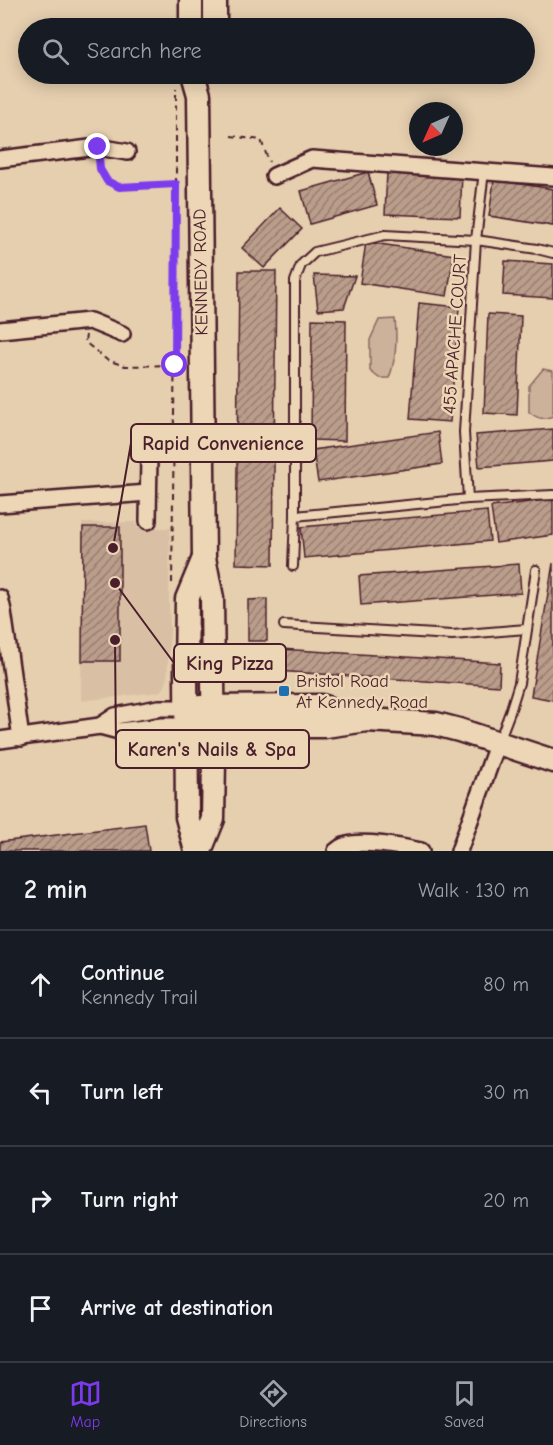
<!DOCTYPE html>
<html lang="en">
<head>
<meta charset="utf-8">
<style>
	:root { --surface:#171b24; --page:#20242c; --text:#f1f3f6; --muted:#9ea1a6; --line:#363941; --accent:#7c3aed }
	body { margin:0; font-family:"Comic Neue",sans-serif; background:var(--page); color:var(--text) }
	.compass { position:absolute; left:409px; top:102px; width:54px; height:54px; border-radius:50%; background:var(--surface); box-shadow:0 3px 15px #0003; rotate:225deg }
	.stop { position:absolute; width:18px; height:18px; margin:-14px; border:4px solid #7c3aed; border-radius:50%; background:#fff }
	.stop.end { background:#7c3aed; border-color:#fff; box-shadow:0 2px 6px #0008 }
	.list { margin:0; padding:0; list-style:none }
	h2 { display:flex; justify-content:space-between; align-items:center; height:78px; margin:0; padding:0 24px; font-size:26px }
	h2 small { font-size:20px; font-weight:400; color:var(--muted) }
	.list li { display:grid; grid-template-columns:39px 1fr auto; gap:18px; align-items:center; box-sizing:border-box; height:108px; padding:0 24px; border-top:2px solid var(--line) }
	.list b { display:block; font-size:22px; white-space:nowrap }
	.list p { margin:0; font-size:20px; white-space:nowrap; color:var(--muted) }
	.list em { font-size:20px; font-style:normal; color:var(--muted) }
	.icon { flex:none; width:33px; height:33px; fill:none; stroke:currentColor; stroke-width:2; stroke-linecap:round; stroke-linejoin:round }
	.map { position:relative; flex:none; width:553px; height:851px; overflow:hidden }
	.search { position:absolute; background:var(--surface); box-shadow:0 3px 15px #0003; left:18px; right:18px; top:18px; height:66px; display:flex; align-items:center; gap:15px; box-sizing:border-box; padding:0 21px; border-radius:33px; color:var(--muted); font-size:22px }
	.sheet { height:510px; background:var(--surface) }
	nav { display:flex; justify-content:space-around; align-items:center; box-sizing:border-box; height:84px; border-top:2px solid var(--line); background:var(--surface); font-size:16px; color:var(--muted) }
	nav a { display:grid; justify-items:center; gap:3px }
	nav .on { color:var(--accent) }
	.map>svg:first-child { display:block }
	.built { fill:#d9c0a4 }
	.park { fill:#ccb29a; stroke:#8b6862; stroke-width:1.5 }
	.building { fill:url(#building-hatch); stroke:#4a1f2b; stroke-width:1.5 }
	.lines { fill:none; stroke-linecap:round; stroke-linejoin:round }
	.lane-casing { stroke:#4a1f2b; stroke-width:12 }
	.street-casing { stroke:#4a1f2b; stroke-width:20 }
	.secondary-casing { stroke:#4a1f2b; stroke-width:27 }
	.path { stroke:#4a1f2b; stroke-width:2; stroke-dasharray:6 4.5; stroke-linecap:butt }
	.lane { stroke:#ecd6b5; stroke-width:8 }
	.street { stroke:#ecd6b5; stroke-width:15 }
	.secondary { stroke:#ecd6b5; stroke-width:22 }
	.route { stroke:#7c3aed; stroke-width:8 }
	.poi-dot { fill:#1f6fb2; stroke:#ecd6b5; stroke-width:2 }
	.labels { text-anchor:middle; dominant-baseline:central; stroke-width:5; stroke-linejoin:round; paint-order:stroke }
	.street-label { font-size:18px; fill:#4a1f2b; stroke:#ecd6b5 }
	.poi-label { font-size:18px; fill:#4a1f2b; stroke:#ecd6b5; text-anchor:start }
	.leader { fill:none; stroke:#4a1f2b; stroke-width:2 }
	.callout-dot { fill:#4a1f2b; stroke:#ecd6b5; stroke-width:2 }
	.callout { fill:#ecd6b5; stroke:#4a1f2b; stroke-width:2 }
	.callout-label { font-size:20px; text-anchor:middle; font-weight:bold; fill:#4a1f2b }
</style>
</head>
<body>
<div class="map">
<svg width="553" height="851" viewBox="0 0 553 851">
	<defs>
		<pattern id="building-hatch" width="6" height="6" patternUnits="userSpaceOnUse" patternTransform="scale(1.5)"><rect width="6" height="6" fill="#ba9d8a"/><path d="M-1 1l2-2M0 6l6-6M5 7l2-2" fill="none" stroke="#997f71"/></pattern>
	</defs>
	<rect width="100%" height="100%" fill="#e6cfaf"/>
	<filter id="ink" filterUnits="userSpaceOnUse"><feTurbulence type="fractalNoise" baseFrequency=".0167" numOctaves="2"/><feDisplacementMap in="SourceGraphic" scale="12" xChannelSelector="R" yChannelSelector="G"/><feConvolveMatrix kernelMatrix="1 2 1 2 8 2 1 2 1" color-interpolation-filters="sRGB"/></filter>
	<g filter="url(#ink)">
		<!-- built -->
		<path class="built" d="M136 522 137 528H170L169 600 170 630 167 681 164 688 159 692 81 701 82 523Z"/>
		<!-- park -->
		<g class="park">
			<path d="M395 319C397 338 396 360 389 378H379L370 371V340L379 320Z"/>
			<path d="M543 369 553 371V416C542 420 538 419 529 412V386Z"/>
		</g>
		<!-- building -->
		<g class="building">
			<path d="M368 172 377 205 310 224 301 191Z"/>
			<path d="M387 172 462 175 460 217 385 214Z"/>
			<path d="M494 180 553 189V226L489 216Z"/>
			<path d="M280 208 302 229 264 268 242 248Z"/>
			<path d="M366 242 454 255 447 296 360 283Z"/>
			<path d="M505 261 553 264V298L503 295Z"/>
			<path d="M239 271H276L273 565 236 564Z"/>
			<path d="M314 275 355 276 344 308 318 310Z"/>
			<path d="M419 303 459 307 450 422 410 419Z"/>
			<path d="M488 314 521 316 517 415 484 413Z"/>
			<path d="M312 319 346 320 345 441 311 440Z"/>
			<path d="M553 429V461L479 467 476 435Z"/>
			<path d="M438 432 442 464 318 482 313 450Z"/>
			<path d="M553 499V535L496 543 491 507Z"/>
			<path d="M487 511 490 541 304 558 301 527Z"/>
			<path d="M83 527H120V661H82Z"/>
			<path d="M553 563V700L531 696Z"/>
			<path d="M519 564 521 593 361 605 359 576Z"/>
			<path d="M267 599V641H248V600Z"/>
			<path d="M264 648 500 663 499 686 261 670Z"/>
			<path d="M145 824 149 851H0V842Z"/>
		</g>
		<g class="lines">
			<!-- lane casing -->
			<g class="lane-casing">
				<g id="lane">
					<path d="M468 499 464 432 476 240 484 171"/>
					<path d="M295 516 468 499 553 495"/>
					<path d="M293 566 295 516V281L301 265 315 252 385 235 476 240 537 249 553 253"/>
					<path d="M284 625 452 635 527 629"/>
					<path d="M499 741 510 712 519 683 536 570"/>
				</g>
			</g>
			<!-- street casing -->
			<g class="street-casing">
				<g id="street">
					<path d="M0 159 98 147 127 152"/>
					<path d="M274 176 312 159 553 177"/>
					<path d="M0 330 90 321 122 334"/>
					<path d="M0 504 148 493"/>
					<path d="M148 521 149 456"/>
					<path d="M0 598 3 611 21 738"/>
					<path d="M100 726 115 716 159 708H187"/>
					<path d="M0 740 100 726 119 731 162 726H187"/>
					<path d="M336 851C338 850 342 846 344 846 360 839 404 847 421 851"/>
					<path d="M459 851 498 742"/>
				</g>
			</g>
			<!-- secondary casing -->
			<g class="secondary-casing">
				<g id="secondary">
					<path d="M191 28V0"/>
					<path d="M215 28V0"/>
					<path d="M193 74 199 95 204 558 212 598 214 760 213 819 200 851"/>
					<path d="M200 707 322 706 360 718"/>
					<path d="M187 726H325L367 720 436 724 459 730 553 761"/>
					<path d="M196 851 187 817 186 674 187 599 204 558"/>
				</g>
			</g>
			<!-- path -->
			<g class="path">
				<path d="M231 136 261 140 269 162"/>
				<path d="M100 162C101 173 107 184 118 187 127 189 164 185 175 184"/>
				<path d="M86 335 85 342 107 360 125 366 175 365"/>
				<path d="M172 583 176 245V88"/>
			</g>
			<!-- lane -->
			<use href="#lane" class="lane"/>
			<!-- street -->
			<use href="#street" class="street"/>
			<!-- secondary -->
			<use href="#secondary" class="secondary"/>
		</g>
	</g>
	<g class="lines" filter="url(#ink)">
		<!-- route -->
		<path class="route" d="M98 147 100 169 107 181 119 187 176 184 175 365"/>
	</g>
	<!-- markers -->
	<rect class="poi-dot" x="278" y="685" width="12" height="12" rx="3"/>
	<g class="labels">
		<!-- street labels -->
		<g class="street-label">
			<text transform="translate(201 272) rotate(-91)">KENNEDY ROAD</text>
			<text transform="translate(455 334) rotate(-86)">455 APACHE COURT</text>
		</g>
		<!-- poi labels -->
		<g class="poi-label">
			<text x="296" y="681">Bristol Road<tspan x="296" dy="21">At Kennedy Road</tspan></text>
		</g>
	</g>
	<!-- callouts -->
	<path class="leader" d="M113 548L131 443M115 583L174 663M115 640L116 749"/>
	<g class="callout-dot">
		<circle cx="113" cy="548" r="6"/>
		<circle cx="115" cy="583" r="6"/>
		<circle cx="115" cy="640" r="6"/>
	</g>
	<g class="callout">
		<rect x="131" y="424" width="185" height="38" rx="6"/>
		<rect x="174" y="644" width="112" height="38" rx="6"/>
		<rect x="116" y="730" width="193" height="38" rx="6"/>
	</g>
	<g class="callout-label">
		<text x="223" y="450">Rapid Convenience</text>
		<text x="230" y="670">King Pizza</text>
		<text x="212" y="756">Karen's Nails &amp; Spa</text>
	</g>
</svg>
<svg class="compass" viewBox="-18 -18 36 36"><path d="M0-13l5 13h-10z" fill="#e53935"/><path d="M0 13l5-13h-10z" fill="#9ea1a6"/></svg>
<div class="stop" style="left:175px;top:365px"></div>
<div class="stop end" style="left:98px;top:147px"></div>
<div class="search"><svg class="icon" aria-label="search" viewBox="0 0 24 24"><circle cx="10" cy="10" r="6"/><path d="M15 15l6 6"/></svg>Search here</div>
</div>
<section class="sheet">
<h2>2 min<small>Walk · 130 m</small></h2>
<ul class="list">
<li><svg class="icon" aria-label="ahead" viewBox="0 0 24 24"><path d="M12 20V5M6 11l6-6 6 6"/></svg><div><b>Continue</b><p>Kennedy Trail</p></div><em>80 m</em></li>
<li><svg class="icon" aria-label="left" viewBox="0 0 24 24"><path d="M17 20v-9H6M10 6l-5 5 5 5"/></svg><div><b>Turn left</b></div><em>30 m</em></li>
<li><svg class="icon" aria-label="right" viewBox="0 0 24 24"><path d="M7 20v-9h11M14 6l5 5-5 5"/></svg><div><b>Turn right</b></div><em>20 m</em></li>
<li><svg class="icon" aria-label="arrive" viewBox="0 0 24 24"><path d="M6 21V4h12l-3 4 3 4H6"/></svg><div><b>Arrive at destination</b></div></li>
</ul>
</section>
<nav>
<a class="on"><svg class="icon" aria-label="map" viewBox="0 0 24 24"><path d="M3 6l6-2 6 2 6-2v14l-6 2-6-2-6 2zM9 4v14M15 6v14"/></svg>Map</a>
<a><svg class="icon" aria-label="directions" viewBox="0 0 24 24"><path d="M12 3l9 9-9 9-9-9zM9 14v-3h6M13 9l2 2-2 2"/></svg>Directions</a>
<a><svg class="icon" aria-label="saved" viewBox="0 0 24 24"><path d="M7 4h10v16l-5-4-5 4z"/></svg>Saved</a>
</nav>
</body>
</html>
